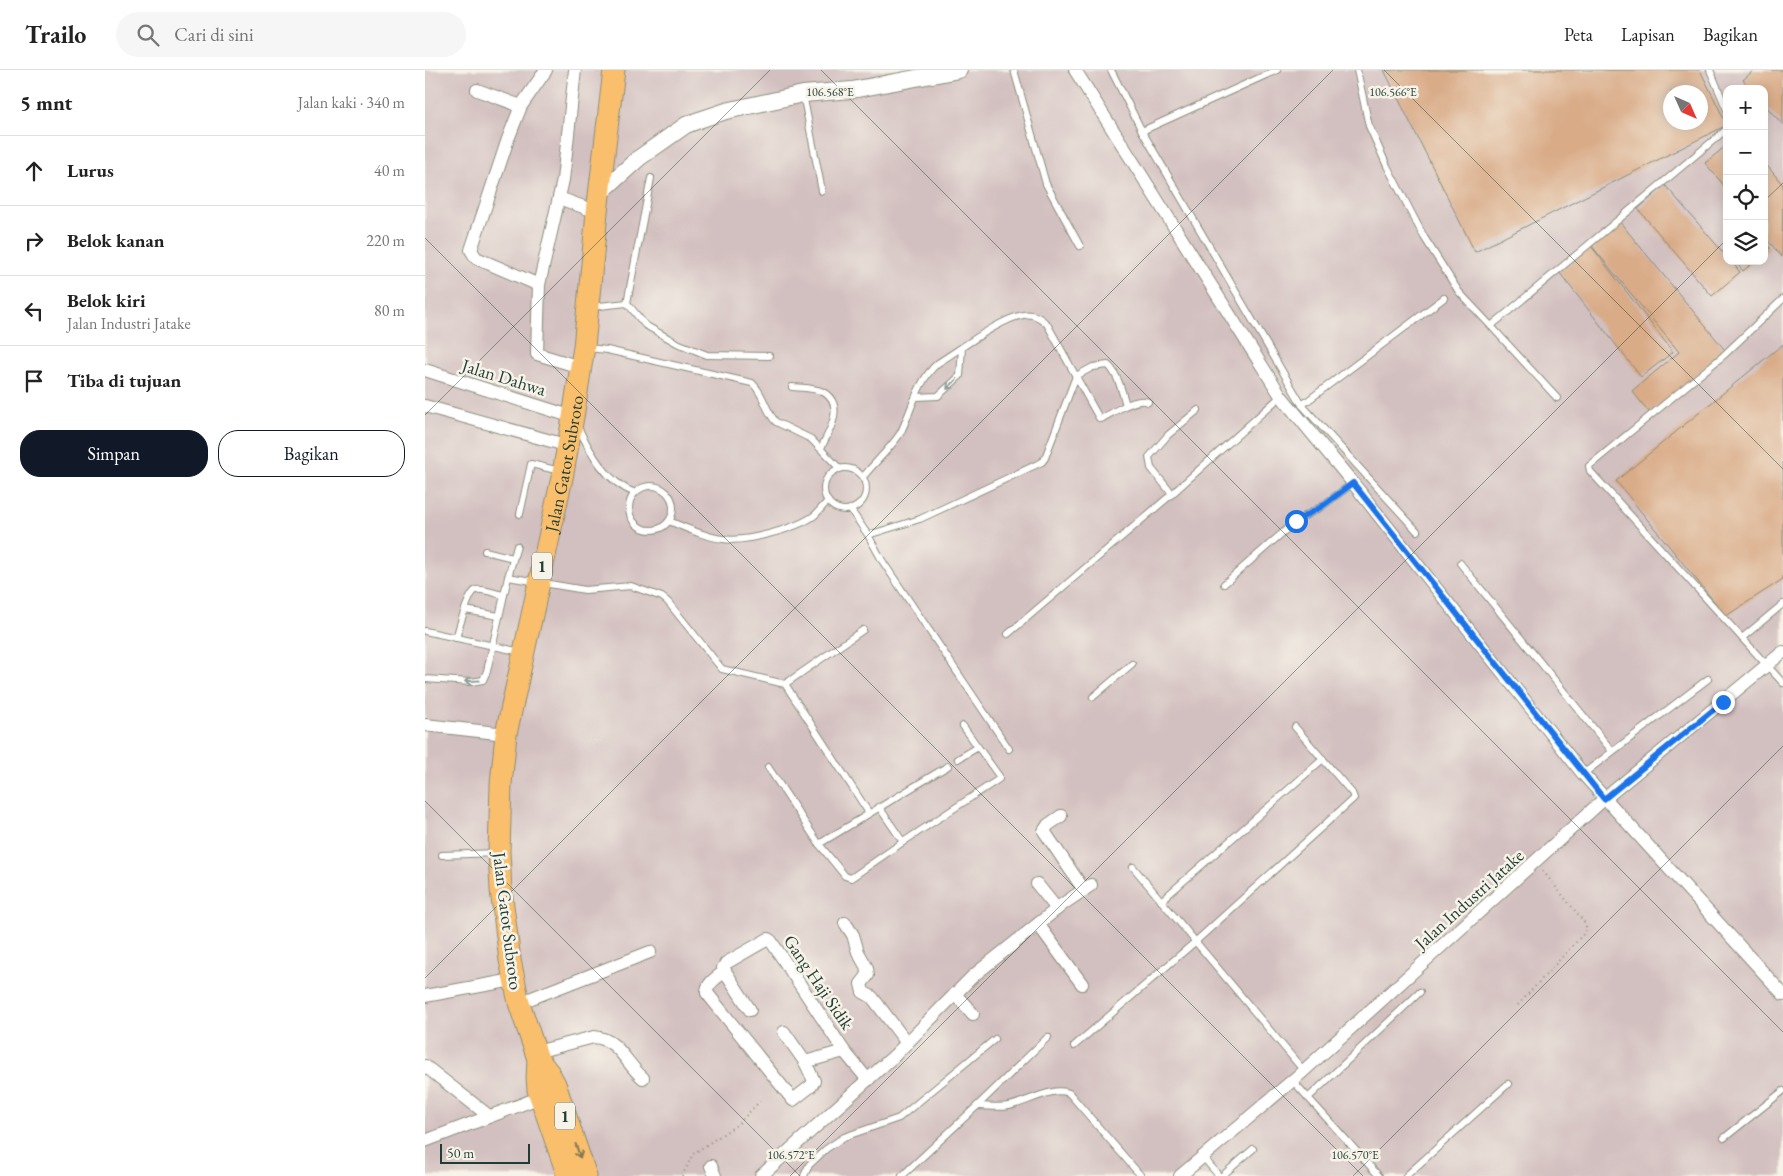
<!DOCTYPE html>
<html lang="id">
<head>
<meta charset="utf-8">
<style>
	:root { --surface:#fff; --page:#f6f6f6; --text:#222; --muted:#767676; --line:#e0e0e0; --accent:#111827 }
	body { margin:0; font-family:"EB Garamond",serif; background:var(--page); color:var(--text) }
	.controls { position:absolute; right:15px; top:15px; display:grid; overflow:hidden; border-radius:10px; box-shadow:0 2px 12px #0003 }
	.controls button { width:45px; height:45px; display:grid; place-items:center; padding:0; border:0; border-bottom:1px solid var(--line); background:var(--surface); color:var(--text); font:25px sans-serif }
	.compass { position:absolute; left:1238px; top:15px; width:45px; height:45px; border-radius:50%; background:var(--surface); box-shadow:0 2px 12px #0003; rotate:135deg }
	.scale { position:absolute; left:15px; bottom:12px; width:90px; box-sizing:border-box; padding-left:5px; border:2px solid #1f3d34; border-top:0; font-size:14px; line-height:18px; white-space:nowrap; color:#1f3d34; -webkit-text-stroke:4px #f7f3e8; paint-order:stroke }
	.stop { position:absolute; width:15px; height:15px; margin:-11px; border:4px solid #1a73e8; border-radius:50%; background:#fff }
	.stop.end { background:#1a73e8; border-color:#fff; box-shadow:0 1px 5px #0008 }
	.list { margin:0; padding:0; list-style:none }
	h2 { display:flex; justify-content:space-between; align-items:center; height:65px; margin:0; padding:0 20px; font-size:21px }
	h2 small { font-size:16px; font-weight:400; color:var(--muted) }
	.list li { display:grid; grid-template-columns:32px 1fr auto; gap:15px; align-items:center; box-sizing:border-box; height:70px; padding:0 20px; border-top:1px solid var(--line) }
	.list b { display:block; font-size:19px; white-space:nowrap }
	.list p { margin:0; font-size:16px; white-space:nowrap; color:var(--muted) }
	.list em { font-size:16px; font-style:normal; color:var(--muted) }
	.actions { display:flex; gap:10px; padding:15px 20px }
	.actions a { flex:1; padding:11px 0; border:1px solid var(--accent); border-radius:20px; text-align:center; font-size:18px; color:var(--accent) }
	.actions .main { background:var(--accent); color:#fff }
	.icon { flex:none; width:28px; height:28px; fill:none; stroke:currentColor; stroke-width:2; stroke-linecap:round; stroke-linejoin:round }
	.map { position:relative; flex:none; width:1358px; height:1106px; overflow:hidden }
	header { display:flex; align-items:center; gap:30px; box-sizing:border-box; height:70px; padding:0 25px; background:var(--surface); border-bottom:1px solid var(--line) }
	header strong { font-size:24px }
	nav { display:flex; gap:28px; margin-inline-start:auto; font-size:18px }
	.search { width:350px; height:45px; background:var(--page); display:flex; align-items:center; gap:12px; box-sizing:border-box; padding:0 18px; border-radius:28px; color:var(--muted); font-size:19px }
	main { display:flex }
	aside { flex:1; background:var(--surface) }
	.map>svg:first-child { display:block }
	.industrial { fill:#d2bfbf; fill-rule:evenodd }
	.building { fill:#d9ab87; fill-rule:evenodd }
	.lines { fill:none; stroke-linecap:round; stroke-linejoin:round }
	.service-casing { stroke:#8a8d7b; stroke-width:8 }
	.minor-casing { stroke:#8a8d7b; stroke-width:14 }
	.tertiary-casing { stroke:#8a8d7b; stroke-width:18 }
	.trunk-casing { stroke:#8a8d7b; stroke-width:23 }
	.path { stroke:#8a8d7b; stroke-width:2; stroke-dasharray:1 4; stroke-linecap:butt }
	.service { stroke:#fff; stroke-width:6 }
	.minor { stroke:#fff; stroke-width:12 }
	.tertiary { stroke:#fff; stroke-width:16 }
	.trunk { stroke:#f9bf6d; stroke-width:21 }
	.oneway { stroke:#8f9e9a }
	.oneway2 { stroke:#81784e }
	.route { stroke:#1a73e8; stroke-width:6 }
	.ticks { fill:none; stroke:#1f3d34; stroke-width:1; stroke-opacity:0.45 }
	.labels { text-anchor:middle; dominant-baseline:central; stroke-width:5; stroke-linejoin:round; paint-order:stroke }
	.shield { fill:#f7f3e8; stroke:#60746a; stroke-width:1 }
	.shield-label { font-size:16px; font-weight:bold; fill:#1f3d34 }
	.street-label { font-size:18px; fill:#1f3d34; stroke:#f7f3e8 }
	.ticks-label { font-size:12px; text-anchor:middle; fill:#1f3d34; stroke:#f7f3e8; stroke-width:5; stroke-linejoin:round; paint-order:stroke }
</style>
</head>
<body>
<header>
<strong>Trailo</strong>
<div class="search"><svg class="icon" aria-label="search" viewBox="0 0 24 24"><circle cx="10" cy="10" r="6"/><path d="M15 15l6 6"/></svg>Cari di sini</div>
<nav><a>Peta</a><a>Lapisan</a><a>Bagikan</a></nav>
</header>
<main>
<aside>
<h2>5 mnt<small>Jalan kaki · 340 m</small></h2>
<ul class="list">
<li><svg class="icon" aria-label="ahead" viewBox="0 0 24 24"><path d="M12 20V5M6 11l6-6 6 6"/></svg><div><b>Lurus</b></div><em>40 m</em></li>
<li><svg class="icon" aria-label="right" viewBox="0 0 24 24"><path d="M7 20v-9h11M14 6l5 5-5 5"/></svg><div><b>Belok kanan</b></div><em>220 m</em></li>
<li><svg class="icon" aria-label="left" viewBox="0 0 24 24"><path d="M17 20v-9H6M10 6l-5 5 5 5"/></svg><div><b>Belok kiri</b><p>Jalan Industri Jatake</p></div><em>80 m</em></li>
<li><svg class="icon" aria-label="arrive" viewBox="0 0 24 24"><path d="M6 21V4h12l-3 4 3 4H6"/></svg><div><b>Tiba di tujuan</b></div></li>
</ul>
<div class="actions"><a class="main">Simpan</a><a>Bagikan</a></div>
</aside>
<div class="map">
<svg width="1358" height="1106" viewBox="0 0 1358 1106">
	<rect width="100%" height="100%" fill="#f7f3e8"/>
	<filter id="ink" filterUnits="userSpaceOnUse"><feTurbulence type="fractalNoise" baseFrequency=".02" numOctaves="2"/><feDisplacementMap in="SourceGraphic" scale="10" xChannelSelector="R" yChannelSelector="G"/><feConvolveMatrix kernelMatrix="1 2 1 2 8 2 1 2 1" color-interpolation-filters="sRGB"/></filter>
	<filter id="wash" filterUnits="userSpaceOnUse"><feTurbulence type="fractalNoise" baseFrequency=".0096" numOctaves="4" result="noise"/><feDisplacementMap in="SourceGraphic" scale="20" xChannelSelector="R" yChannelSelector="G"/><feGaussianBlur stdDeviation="1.12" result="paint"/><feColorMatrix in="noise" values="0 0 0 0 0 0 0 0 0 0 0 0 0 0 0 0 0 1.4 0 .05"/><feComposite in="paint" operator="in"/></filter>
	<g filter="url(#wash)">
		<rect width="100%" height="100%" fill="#f4ddc2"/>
		<!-- industrial -->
		<path class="industrial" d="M0 0H1358V1106H0ZM1302 19H1339V191H1302ZM1246 22H1276V52H1246Z"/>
		<g id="blocks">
			<!-- building -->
			<g class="building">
				<path d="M959 0H1275L1302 55 1050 182ZM1246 22H1276V52H1246Z"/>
				<path d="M1329 0H1358V55L1339 34V19H1326L1318 10Z"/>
				<path d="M1302 75V119L1280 93Z"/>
				<path d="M1339 92 1358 115 1357 187 1339 166Z"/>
				<path d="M1240 115 1302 187V191H1306L1315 202 1287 226 1213 139Z"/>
				<path d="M1194 151 1300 280 1225 343 1207 321 1254 282 1166 175Z"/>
				<path d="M1339 171 1345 178 1339 183Z"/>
				<path d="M1166 176 1248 282 1216 307 1134 202Z"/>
				<path d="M1310 191H1330L1318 201Z"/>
				<path d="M1358 274V509L1301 546 1191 411Z"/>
			</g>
		</g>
	</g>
	<g filter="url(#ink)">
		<use href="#blocks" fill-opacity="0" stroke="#8a8d7b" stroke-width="1"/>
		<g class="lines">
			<!-- service casing -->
			<g class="service-casing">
				<g id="service">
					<path d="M589 0 621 114 655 176"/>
					<path d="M686 0 717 61 877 335 992 461"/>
					<path d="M932 0 944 56 962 96 999 167 1034 222 1066 256 1302 59"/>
					<path d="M1285 0 1302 40"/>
					<path d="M378 24 397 121"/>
					<path d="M717 61 852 0"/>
					<path d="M202 233 226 108"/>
					<path d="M165 237 202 233 220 255 252 273 282 285 344 286"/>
					<path d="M1066 256 1132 328"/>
					<path d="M163 278 182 280 327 313C339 323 340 341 351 352L386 369 415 399"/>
					<path d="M367 317C376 318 391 318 398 322 421 335 404 362 396 378"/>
					<path d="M491 327 513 326 535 306 537 278"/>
					<path d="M877 335 1019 228"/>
					<path d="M152 355C165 382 181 412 210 423"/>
					<circle cx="420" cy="419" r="21"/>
					<path d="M438 407C448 394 468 376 476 362 487 339 493 310 513 293 534 280 575 249 598 245 608 243 615 247 622 254L674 348 676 349C687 343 712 326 723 332"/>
					<circle cx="226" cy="438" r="22"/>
					<path d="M747 424 726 398 724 387 743 365 773 340"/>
					<path d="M425 439 443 465 458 492 584 679"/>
					<path d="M95 444 106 394 135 401"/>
					<path d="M244 451C261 458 280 467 298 469 320 473 373 458 390 445 394 441 399 435 403 431"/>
					<path d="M443 465 495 449 617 392 620 388 651 306 668 297 683 295C693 304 697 322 701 335"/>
					<path d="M60 481 88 488"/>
					<path d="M1035 493 1187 681"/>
					<path d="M83 507 160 520 206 516 237 527 243 532 297 599 360 614 444 743"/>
					<path d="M799 514 871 451 896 437 928 413"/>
					<path d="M1358 534 1317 568 1358 613"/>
					<path d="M40 540 74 546"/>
					<path d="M0 561 96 582"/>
					<path d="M583 564 747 424 856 326"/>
					<path d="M31 568C34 559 43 523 51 520 58 518 71 524 79 525"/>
					<path d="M1317 568 1165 401 1164 396 1298 286 1358 229"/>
					<path d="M0 609 46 612 58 610 62 601 83 507 92 476"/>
					<path d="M360 614 438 560"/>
					<path d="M668 627 707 594"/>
					<path d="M533 689 553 677 538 656"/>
					<path d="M343 697 394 774 523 696"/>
					<path d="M1158 704 1283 609"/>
					<path d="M454 737 478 772"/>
					<path d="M394 774 420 806 426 808 429 806 478 772 574 709V706L553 677"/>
					<path d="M17 785 71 783"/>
					<path d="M708 797 879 1001"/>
					<path d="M736 831 898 689"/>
					<path d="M649 976 770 872 929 728 927 723 870 657"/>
					<path d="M868 1011 954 1106"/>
					<path d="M883 1028 995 922"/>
					<path d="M552 1036C562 1036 574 1038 584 1036 601 1033 627 1016 644 1023L716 1106"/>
					<path d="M1299 1068 1358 1021"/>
					<path d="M778 1087 794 1106"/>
					<path d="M379 1106 384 1095 401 1079 419 1067 474 1048 570 969"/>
					<path d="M477 1106 552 1036 623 967"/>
					<path d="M797 1106 828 1079"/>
					<path d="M981 1106 1083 1014"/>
				</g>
			</g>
			<!-- minor casing -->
			<g class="minor-casing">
				<g id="minor">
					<path d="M150 0 138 110 114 215 112 284 155 297"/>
					<path d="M650 0 856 326 928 413 1158 704 1358 924"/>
					<path d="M52 20 96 36"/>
					<path d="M134 128 172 142"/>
					<path d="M114 215 51 188 46 180 83 69 96 36 121 0"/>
					<path d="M0 300 148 347"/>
					<path d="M0 336 144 376"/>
					<path d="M0 655 81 664"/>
					<path d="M636 746 623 755 619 761 659 820"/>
					<path d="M612 814 632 839"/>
					<path d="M420 853 428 865 433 882 442 898 443 905 436 914 438 922 447 927 482 973"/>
					<path d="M613 854 657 914"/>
					<path d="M300 901C293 907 281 913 282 923L368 1030 386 1016 389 1011 380 992"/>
					<path d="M530 924 548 944"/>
					<path d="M0 926 88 910"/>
					<path d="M94 933 225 882"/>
					<path d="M325 940 298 898 301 893 343 869 346 871 419 981 443 1010"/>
					<path d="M359 962 380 992 419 981"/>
					<path d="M111 982 169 967C194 969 201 994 218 1008"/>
					<path d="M0 996 64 1046"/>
					<path d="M0 1071 116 1027"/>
					<path d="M286 1096 290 1106"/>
					<path d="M336 1106 470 985 548 906 638 834 666 815"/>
					<path d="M755 1106 874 1005 1179 729 1358 582"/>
				</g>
			</g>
			<!-- tertiary casing -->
			<g class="tertiary-casing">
				<path id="tertiary" d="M175 123 214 88 261 55 274 50 301 41 378 24 427 20 534 0"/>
			</g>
			<!-- trunk casing -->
			<g class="trunk-casing">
				<g id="trunk">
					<path d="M113 989 112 1008 113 1020 143 1106"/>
					<path id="s1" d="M161 1106 130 1014 124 1003 113 989 94 933 85 890 76 820 74 782 76 714 81 664 138 403 148 347 159 277 172 142 189 0"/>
				</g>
			</g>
			<!-- path -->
			<g class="path">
				<path d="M1093 935 1162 860 1160 853 1117 800"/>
				<path d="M257 1106 268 1084 313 1054 335 1031"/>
			</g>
			<!-- service -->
			<use href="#service" class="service"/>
			<!-- minor -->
			<use href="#minor" class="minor"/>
			<!-- tertiary -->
			<use href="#tertiary" class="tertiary"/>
			<!-- trunk -->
			<use href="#trunk" class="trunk"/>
		</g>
		<!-- one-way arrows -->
		<defs><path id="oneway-shaft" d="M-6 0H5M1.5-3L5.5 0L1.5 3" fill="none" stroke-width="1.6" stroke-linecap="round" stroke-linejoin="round" transform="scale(1.25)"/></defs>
		<g class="oneway">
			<use href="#oneway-shaft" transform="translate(527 314) rotate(135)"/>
			<use href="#oneway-shaft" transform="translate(47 611) rotate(177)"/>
		</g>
		<use class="oneway2" href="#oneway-shaft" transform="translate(153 1081) rotate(71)"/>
	</g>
	<g class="lines" filter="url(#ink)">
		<!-- route -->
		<path class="route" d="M871 451 896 437 928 413 1179 729 1298 632"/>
	</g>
	<!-- ticks -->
	<path class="ticks" d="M396 0 1358 962M959 0 1358 399M1339 131 1358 113M0 168 938 1106M0 345 345 0M0 731 375 1106M0 908 908 0M365 1106 1302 169M928 1106 1358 676"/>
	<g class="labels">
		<!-- shield labels -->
		<g class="shield">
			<rect x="107" y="482.5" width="20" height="27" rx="4"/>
			<rect x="130" y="1032.5" width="20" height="27" rx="4"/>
		</g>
		<g class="shield-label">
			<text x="117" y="496">1</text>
			<text x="140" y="1046">1</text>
		</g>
		<!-- street labels -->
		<g class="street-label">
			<text transform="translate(79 307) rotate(17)">Jalan Dahwa</text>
			<text stroke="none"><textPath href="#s1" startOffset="734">Jalan Gatot Subroto</textPath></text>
			<text transform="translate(1044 829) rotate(-42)">Jalan Industri Jatake</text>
			<text transform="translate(83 851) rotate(83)">Jalan Gatot Subroto</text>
			<text transform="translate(394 912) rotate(56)">Gang Haji Sidik</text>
		</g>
	</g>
	<g class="ticks-label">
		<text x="405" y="26">106.568°E</text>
		<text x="968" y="26">106.566°E</text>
		<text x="366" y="1089">106.572°E</text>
		<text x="930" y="1089">106.570°E</text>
	</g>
</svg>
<div class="controls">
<button>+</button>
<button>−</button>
<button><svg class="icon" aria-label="locate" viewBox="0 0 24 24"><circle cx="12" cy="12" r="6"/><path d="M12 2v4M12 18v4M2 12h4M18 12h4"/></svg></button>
<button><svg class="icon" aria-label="layers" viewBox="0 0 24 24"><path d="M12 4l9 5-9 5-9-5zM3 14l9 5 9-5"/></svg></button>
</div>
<svg class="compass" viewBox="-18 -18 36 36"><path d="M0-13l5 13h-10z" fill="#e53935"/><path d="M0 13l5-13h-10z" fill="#767676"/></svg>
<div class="scale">50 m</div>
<div class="stop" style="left:871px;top:451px"></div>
<div class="stop end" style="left:1298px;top:632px"></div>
</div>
</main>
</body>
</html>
